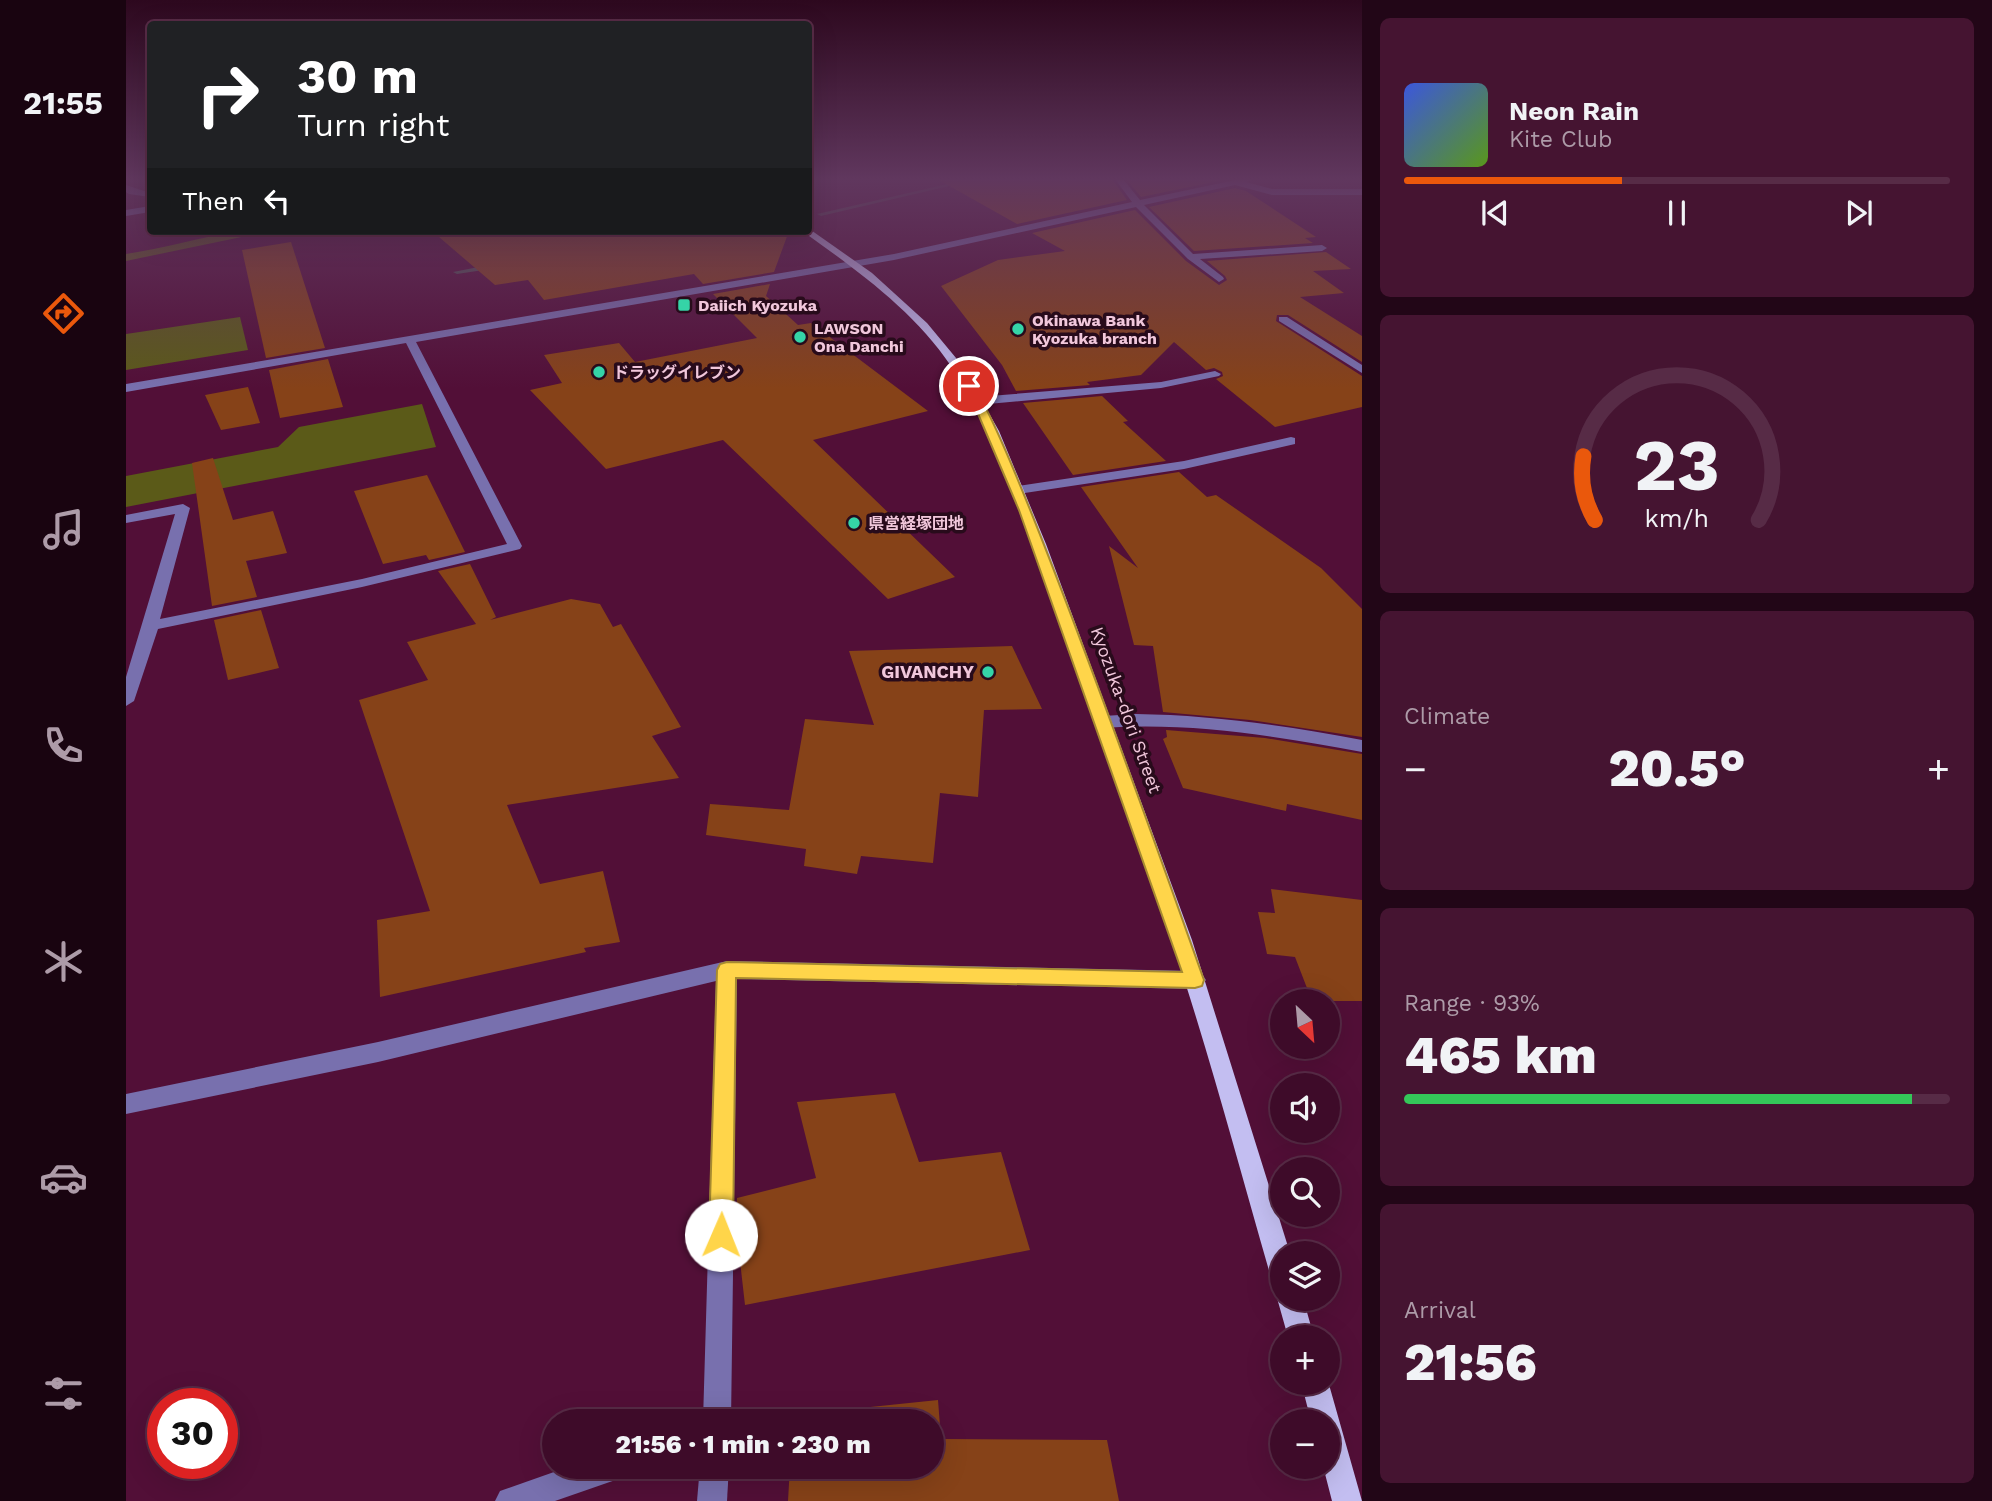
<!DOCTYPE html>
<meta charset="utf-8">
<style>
:root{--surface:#3e0b29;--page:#451431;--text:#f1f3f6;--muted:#ad9ba8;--line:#572b46;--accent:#ea580c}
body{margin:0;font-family:"Work Sans","Noto Sans JP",sans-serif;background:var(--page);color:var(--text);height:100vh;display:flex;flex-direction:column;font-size:26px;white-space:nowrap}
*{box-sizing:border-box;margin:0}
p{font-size:23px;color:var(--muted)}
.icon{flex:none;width:38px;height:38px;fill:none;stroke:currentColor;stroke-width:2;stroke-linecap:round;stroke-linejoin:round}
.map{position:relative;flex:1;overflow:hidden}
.drawer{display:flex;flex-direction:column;gap:18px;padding:18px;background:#220617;width:630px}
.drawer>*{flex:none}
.top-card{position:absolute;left:21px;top:21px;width:665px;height:214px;border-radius:7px;box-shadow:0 7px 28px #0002,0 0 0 2px var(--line);background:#202124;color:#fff;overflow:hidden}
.needle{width:46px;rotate:154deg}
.controls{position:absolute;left:1144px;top:989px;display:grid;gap:14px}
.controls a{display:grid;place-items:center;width:70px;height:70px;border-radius:50%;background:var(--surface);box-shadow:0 7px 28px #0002,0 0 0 2px var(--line);font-size:35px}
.speed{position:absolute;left:21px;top:1388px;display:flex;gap:14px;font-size:35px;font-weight:700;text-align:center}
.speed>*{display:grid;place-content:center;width:91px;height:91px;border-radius:50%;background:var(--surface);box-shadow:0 7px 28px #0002,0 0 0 2px var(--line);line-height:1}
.speed .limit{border:10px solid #d22;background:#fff;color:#111}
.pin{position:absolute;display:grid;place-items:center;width:60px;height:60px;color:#fff;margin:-30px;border:4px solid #fff;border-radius:50%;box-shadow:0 2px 7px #0007}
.me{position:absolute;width:77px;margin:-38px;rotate:1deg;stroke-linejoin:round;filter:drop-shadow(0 0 5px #0008)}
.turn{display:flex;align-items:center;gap:24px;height:147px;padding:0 35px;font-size:32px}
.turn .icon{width:91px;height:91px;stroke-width:2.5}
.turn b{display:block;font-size:49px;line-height:60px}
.then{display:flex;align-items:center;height:66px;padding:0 35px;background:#0003;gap:14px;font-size:26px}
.big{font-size:52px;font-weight:800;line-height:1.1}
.drawer .tile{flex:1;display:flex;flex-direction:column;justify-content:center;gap:10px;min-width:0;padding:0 24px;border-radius:10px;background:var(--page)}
.drawer .dial{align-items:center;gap:0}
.dial svg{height:182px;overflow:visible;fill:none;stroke:var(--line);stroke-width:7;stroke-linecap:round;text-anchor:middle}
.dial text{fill:var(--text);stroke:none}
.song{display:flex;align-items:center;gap:21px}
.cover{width:84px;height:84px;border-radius:10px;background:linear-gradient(135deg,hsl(230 70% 55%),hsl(90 70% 35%))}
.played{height:7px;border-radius:4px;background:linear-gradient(90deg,var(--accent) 40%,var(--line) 40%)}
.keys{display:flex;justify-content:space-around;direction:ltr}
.heat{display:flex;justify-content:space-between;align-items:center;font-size:38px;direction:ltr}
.charge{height:10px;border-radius:5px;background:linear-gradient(90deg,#34c759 93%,var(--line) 0)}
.trip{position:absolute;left:416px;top:1409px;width:402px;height:70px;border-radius:35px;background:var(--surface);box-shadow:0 7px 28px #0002,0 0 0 2px var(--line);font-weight:800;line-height:70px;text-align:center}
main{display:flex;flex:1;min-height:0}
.tab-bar{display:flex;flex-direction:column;width:126px;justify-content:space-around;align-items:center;background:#190410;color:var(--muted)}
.tab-bar .icon{width:49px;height:49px}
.tab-bar .selected{color:var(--accent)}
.tab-bar b{font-size:32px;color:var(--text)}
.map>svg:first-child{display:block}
.green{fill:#5b5a18}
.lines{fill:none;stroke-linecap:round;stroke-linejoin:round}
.stream{fill:#4f5152;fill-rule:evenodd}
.building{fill:#864218}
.minor{fill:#7870ae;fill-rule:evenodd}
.major{fill:#c3bef1;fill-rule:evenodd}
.route{fill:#ffd54a;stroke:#a68a30;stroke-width:2}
.poi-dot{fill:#35d4a7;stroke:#280b1b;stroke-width:2.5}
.labels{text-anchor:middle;stroke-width:7;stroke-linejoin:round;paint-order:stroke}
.far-poi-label{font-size:16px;font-weight:bold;fill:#f1c7db;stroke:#280b1b;text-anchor:start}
.poi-label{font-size:18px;font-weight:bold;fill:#f1c7db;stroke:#280b1b;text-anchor:end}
.street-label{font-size:18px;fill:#f1c7db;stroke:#280b1b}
</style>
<main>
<nav class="tab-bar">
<b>21:55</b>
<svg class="icon selected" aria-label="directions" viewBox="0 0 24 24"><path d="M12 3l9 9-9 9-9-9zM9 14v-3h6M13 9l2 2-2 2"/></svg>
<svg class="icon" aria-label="music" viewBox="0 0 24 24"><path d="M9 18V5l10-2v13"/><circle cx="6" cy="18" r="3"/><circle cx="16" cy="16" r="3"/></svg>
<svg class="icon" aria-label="phone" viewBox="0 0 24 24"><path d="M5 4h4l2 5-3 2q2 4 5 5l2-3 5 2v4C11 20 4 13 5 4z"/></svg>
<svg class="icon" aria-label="climate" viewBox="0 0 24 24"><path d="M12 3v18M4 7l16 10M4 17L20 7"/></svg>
<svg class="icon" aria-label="car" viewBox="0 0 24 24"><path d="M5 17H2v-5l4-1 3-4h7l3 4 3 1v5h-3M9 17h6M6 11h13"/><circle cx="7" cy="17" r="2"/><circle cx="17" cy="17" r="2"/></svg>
<svg class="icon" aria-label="filters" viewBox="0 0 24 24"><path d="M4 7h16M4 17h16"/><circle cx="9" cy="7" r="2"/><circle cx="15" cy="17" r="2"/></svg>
</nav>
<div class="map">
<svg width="1236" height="1501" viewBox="0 0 1236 1501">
<rect width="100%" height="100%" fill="#520f37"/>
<!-- green -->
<g class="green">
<path d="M114,231H144L0,261V254C39,248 76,237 114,231Z"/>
<polygon points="114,317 122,350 0,370 0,334"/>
<polygon points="296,404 310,447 0,507 0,476 152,447 173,427"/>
</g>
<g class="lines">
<!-- stream -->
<g class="stream">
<polygon points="843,179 853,179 695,216 691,214"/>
<polygon points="368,264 371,264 371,268 331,274 327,272"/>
</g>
</g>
<!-- building -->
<g class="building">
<polygon points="811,179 986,179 1001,200 891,224"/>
<polygon points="1000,179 1102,179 1015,197"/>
<polygon points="1109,188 1120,191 1190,237 1179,238 1187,243 1068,251 1023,207"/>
<polygon points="1009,210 1060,261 1093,285 1101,280 1099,276 1081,261 1200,252 1225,269 1187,271 1218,293 1174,297 1236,336 1236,362 1162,315 1151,315 1150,321 1236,376 1236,407 1149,427 1090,379 1097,376 1096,372 1088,368 1080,370 1048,342 1015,375 961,382 964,385 890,391 876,365 815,286 872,260 939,251 906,233"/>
<polygon points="306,231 663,231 648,272 577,284 568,274 418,300 402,280 369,285"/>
<polygon points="165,242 199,348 140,358 116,250"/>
<polygon points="644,284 640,296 672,325 685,323 802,411 687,440 829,577 762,599 597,440 480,469 404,390 436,383 418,355 493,343 509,362 631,338 587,294"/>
<polygon points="202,359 217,407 154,418 143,370"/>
<polygon points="122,387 134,423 95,430 79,395"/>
<polygon points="976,396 1002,421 997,422 1040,461 947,475 897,403"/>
<polygon points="87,458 107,520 147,511 161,553 120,561 131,597 86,606 66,463"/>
<polygon points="1053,472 1081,497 1090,495 1195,568 1236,609 1236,737 1124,720 1037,712 1027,646 1008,645 983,546 1012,568 955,487"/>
<polygon points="301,475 339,552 303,560 300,555 257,564 228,491"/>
<polygon points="344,564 370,617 364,620 445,599 474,604 487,627 495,624 555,727 526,736 553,778 381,805 414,884 477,871 494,942 458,948 460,952 254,997 251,920 304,911 233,700 302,680 281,642 350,624 312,571"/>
<polygon points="135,610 153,668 102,680 88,620"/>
<polygon points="886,646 916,709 858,710 852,797 814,793 807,863 735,856 731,874 678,866 680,849 580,835 584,804 663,810 679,719 748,725 723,651"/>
<polygon points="1040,730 1139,738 1236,754 1236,820 1161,804 1160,811 1057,788 1037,739 1041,737"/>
<polygon points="1145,889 1236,900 1236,1001 1186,1001 1169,957 1141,954 1132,912 1149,913"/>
<polygon points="769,1093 793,1162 875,1152 904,1250 619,1305 610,1226 611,1198 690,1178 671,1102"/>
<polygon points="812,1400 815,1439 981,1440 993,1501 662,1501 664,1466 807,1466 807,1421 667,1421 667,1415"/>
</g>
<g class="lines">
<!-- minor -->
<g class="minor">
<polygon points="989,179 997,179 1014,200 1114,179 1128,179 1120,182 1146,189 1236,189 1236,195 1146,195 1109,185 1018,205 1067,254 1196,245 1201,248 1196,251 1074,259 1097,277 1098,279 1093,282 1062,259 1010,207 768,260 290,342 396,546 394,549 236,587 32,629 8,701 0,706 0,677 49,514 0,523 0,515 57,504 64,508 34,619 236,579 381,544 280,343 0,392 0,384 768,254 1006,202"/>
<polygon points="0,185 24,193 24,197 3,194 0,192"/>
<polygon points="24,206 24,212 0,216 0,210"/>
<polygon points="1153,317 1161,317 1236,365 1236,373 1153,321"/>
<polygon points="1089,371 1095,374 1093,376 1035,388 851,405 845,401 851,397 1035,382"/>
<polygon points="1165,437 1169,438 1169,444 1058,469 892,494 885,490 892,486 1058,461"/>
<path d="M1010,714C1087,715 1161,726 1236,740V752C1150,736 1065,722 977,728L968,722L977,716Z"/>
<polygon points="601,961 1069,971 1076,974 1080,980 1076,986 1069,989 611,979 605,1421 577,1421 590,981 252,1062 0,1114 0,1094 252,1042"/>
<polygon points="445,1466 505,1466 501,1476 429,1501 369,1501 374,1491"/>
<polygon points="574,1466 603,1466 601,1501 571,1501"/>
</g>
<!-- major -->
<g class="major">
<path d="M682,228L746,273L801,323L835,364L873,431L920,544L1066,940L1164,1253H1157V1287L1148,1283L1144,1274C1116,1177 1090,1079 1059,982C1026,878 988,776 951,673C915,570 885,458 825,366C788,311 732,271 679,233L677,231H682Z"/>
<polygon points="1157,1288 1157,1298 1177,1298 1188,1337 1162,1337 1151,1298"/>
<polygon points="1202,1381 1236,1501 1206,1501 1197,1466 1202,1466 1202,1421 1185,1421 1175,1382"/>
</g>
</g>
<!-- sky -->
<linearGradient id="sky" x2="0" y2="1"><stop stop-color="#2d081e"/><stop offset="0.46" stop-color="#60375e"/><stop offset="1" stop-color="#60375e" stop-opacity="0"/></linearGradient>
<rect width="1236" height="389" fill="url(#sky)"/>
<!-- route -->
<path class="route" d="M843,383C873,397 1053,911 1078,980L1076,986L1069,988L610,978L607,1235L603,1243L595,1246L587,1243L583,1235L591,970L594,964L601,962L1056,972L893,510L853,416L838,386Z"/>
<!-- markers -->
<g class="poi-dot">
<rect x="551" y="298" width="14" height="14" rx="3.5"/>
<circle cx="892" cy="329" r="7"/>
<circle cx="674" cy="337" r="7"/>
<circle cx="473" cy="372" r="7"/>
<circle cx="728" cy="523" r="7"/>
<circle cx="862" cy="672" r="7"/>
</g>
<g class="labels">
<!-- far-poi labels -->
<g class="far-poi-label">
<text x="572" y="311">Daiich Kyozuka</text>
<text x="906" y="326">Okinawa Bank<tspan x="906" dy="18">Kyozuka branch</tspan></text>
<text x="688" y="334">LAWSON<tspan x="688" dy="18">Ona Danchi</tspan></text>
<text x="487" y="378">ドラッグイレブン</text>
<text x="742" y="529">県営経塚団地</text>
</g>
<!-- poi labels -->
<g class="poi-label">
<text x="848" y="678">GIVANCHY</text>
</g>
<!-- street labels -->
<g class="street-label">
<text transform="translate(1000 710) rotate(70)" y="6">Kyozuka-dori Street</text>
</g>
</g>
</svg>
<div class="controls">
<a><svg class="needle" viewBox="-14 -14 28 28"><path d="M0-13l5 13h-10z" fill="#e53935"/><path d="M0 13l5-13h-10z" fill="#ad9ba8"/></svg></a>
<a><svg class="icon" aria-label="sound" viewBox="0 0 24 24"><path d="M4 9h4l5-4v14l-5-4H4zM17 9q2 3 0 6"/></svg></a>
<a><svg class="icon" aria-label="search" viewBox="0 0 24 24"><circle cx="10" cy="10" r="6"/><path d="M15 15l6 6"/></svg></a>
<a><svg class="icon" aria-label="layers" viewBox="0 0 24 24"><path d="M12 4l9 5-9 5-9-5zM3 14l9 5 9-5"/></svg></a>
<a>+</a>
<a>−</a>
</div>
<div class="speed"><div class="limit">30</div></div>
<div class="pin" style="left:843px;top:386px;background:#d93025"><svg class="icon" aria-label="arrive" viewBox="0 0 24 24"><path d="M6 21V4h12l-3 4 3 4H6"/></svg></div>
<svg class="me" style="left:595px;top:1235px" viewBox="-20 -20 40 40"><circle r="19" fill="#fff"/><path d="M0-13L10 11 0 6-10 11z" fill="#ffd54a"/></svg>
<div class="trip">21:56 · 1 min · 230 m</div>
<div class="top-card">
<div class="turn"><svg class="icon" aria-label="right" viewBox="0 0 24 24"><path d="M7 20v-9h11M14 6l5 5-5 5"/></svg><div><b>30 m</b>Turn right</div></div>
<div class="then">Then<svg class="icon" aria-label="left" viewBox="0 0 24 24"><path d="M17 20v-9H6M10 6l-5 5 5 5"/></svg></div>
</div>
</div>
<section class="drawer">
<div class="tile">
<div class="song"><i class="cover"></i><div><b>Neon Rain</b><p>Kite Club</p></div></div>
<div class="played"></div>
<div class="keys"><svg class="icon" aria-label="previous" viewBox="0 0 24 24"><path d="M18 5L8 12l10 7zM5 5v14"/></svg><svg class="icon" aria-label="pause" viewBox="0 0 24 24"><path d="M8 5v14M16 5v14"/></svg><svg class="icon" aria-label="next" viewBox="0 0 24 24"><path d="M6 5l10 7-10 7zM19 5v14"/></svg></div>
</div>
<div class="tile dial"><svg viewBox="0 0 100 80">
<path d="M14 69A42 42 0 1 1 86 69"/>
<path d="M14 69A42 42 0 0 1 9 41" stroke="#ea580c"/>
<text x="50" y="56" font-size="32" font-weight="700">23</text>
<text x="50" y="72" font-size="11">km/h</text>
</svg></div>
<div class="tile"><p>Climate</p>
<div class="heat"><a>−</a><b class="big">20.5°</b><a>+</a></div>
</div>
<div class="tile"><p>Range · 93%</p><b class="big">465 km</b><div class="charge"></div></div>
<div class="tile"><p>Arrival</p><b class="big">21:56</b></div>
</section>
</main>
